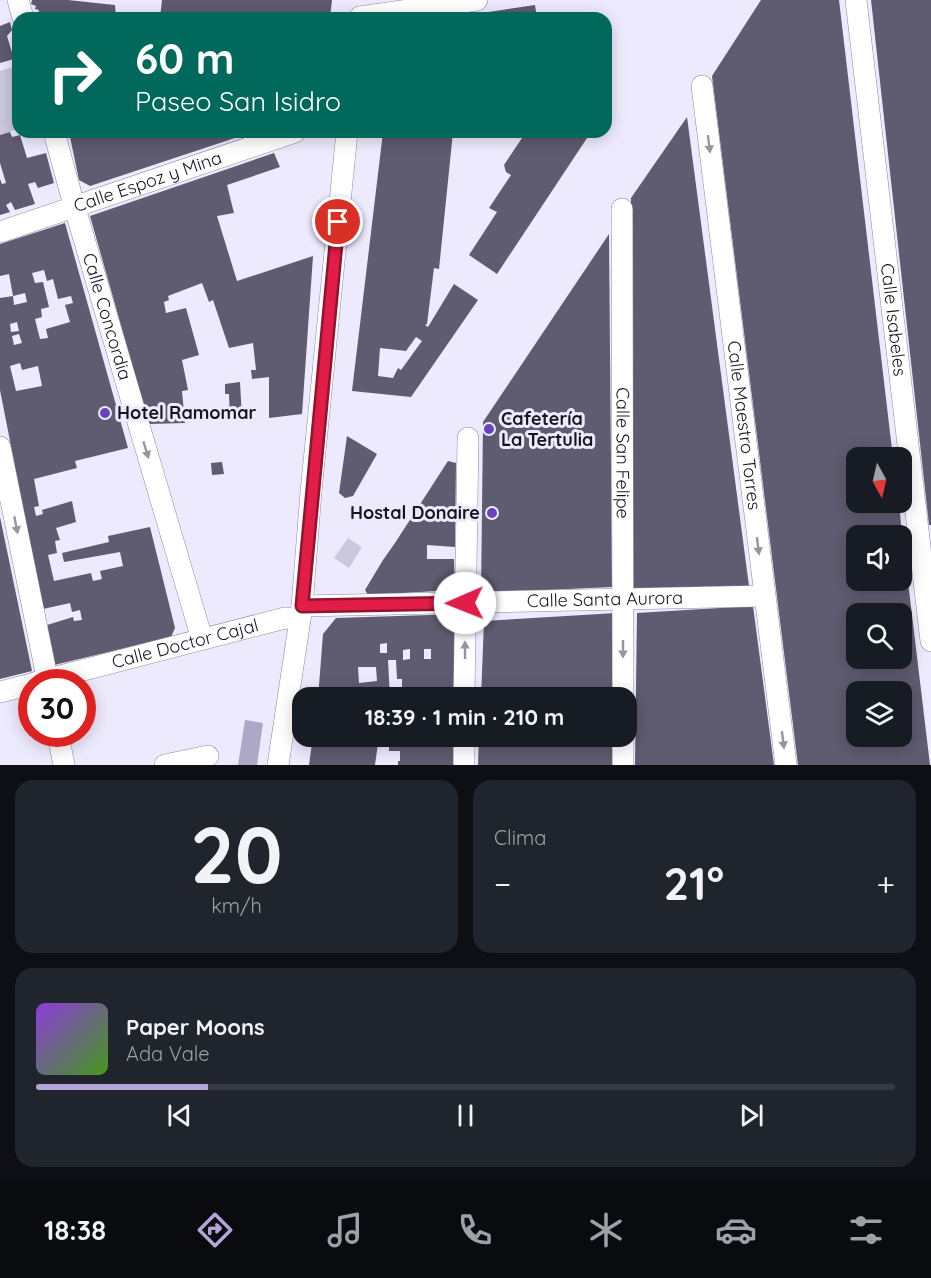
<!DOCTYPE html>
<html lang="es">
<meta charset="utf-8">
<style>
:root{--surface:#171b24;--page:#20242c;--text:#f1f3f6;--muted:#9ea1a6;--line:#363941;--accent:#b4a4db}
body{margin:0;font-family:Quicksand,sans-serif;background:var(--page);color:var(--text);height:100vh;display:flex;flex-direction:column;font-size:22px;white-space:nowrap}
*{box-sizing:border-box;margin:0}
p{font-size:20px;color:var(--muted)}
.icon{flex:none;width:33px;height:33px;fill:none;stroke:currentColor;stroke-width:2;stroke-linecap:round;stroke-linejoin:round}
.map{position:relative;height:765px;overflow:hidden}
.sheet{display:flex;flex-direction:column;gap:15px;padding:15px;background:#0d0f14;flex:1}
.sheet>*{flex:none}
.hud{position:absolute;left:12px;top:12px;width:600px;height:126px;border-radius:18px;box-shadow:0 3px 15px #0003;background:#00695c;color:#fff;overflow:hidden}
.needle{width:39px;rotate:172deg}
.controls{position:absolute;left:846px;top:447px;display:grid;gap:12px}
.controls a{display:grid;place-items:center;width:66px;height:66px;border-radius:12px;background:var(--surface);box-shadow:0 3px 15px #0003;font-size:30px}
.speed{position:absolute;left:18px;top:669px;display:flex;gap:12px;font-size:30px;font-weight:700;text-align:center}
.speed>*{display:grid;place-content:center;width:78px;height:78px;border-radius:50%;background:var(--surface);box-shadow:0 3px 15px #0003;line-height:1}
.speed .limit{border:9px solid #d22;background:#fff;color:#111}
.pin{position:absolute;display:grid;place-items:center;width:51px;height:51px;color:#fff;margin:-26px;border:3px solid #fff;border-radius:50%;box-shadow:0 2px 6px #0007}
.me{position:absolute;width:66px;margin:-33px;rotate:269deg;stroke-linejoin:round;filter:drop-shadow(0 0 4px #0008)}
.turn{display:flex;align-items:center;gap:21px;height:126px;padding:0 24px;font-size:27px}
.turn .icon{width:78px;height:78px;stroke-width:2.5}
.turn b{display:block;font-size:42px;line-height:51px}
.big{font-size:45px;font-weight:700;line-height:1.1}
.sheet .tile{flex:1;display:flex;flex-direction:column;justify-content:center;gap:9px;min-width:0;padding:0 21px;border-radius:18px;background:var(--page)}
.sheet .dial{align-items:center;gap:0}
.dial b{font-size:78px;line-height:1}
.song{display:flex;align-items:center;gap:18px}
.cover{width:72px;height:72px;border-radius:9px;background:linear-gradient(135deg,hsl(270 70% 55%),hsl(100 70% 35%))}
.played{height:6px;border-radius:3px;background:linear-gradient(90deg,var(--accent) 20%,var(--line) 20%)}
.keys{display:flex;justify-content:space-around;direction:ltr}
.heat{display:flex;justify-content:space-between;align-items:center;font-size:33px;direction:ltr}
.sheet .tiles{flex:1;display:grid;gap:15px;grid-template-columns:1fr 1fr}
.tile:last-child{grid-column:span 2}
.trip{position:absolute;left:292px;top:687px;width:345px;height:60px;border-radius:18px;background:var(--surface);box-shadow:0 3px 15px #0003;font-weight:700;line-height:60px;text-align:center}
.dock{display:flex;height:96px;justify-content:space-around;align-items:center;background:#090b0e;color:var(--muted)}
.dock .icon{width:42px;height:42px}
.dock .selected{color:var(--accent)}
.dock b{font-size:27px;color:var(--text)}
.map>svg:first-child{display:block}
.green{fill:#cbc7dd}
.water{fill:#aea8c8}
.building{fill:#5f5b70;fill-rule:evenodd}
.lines{fill:none;stroke-linecap:round;stroke-linejoin:round}
.minor-casing{stroke:#8e8aa0;stroke-width:22}
.minor{stroke:#fff;stroke-width:21}
.oneway{fill:#97969a}
.route-casing{stroke:#92132f;stroke-width:15}
.route{stroke:#e11d48;stroke-width:10}
.poi-dot{fill:#6a43bb;stroke:#edeafd;stroke-width:2}
.labels{text-anchor:middle;stroke-width:6;stroke-linejoin:round;paint-order:stroke}
.street-label{font-size:18px;fill:#17161e;stroke:#edeafd}
.poi-label{font-size:18px;font-weight:bold;fill:#17161e;stroke:#edeafd;text-anchor:start}
</style>
<div class="map">
<svg width="931" height="765" viewBox="0 0 931 765">
<rect width="100%" height="100%" fill="#edeafd"/>
<!-- green -->
<g class="green">
<polygon points="18,65 18,129 0,135 0,71"/>
<polygon points="348,538 362,547 349,568 334,558"/>
</g>
<!-- water -->
<polygon class="water" points="245,720 263,723 257,765 238,765"/>
<!-- building -->
<g class="building">
<polygon points="32,0 68,0 115,5 116,18 38,18 39,10 35,9 36,6 31,4"/>
<polygon points="162,0 332,0 330,18 160,18"/>
<path d="M761,0H839L893,458H856V502H899L902,536H856V580H902L903,540L930,765H798L712,76ZM856,614H902V658H856ZM856,692H902V736H856Z"/>
<polygon points="871,0 931,0 931,525 929,525"/>
<polygon points="535,5 537,18 455,18 455,17"/>
<polygon points="10,22 12,30 7,36 14,59 0,63 0,26"/>
<polygon points="687,117 749,586 633,591 631,198"/>
<polygon points="10,132 12,137 20,135 27,158 46,153 54,183 38,188 35,182 28,184 35,204 15,210 11,202 6,205 10,212 0,215 0,179 2,184 6,183 0,163 0,135"/>
<polygon points="69,132 250,132 250,133 90,186 79,180"/>
<path d="M383,132H453L439,269L434,268L427,324L425,325L428,327L454,284L478,300L411,397L352,391ZM416,337L422,341L401,370L398,368L393,378L378,376L380,348L406,351Z"/>
<polygon points="526,132 591,132 497,274 469,255 497,212 489,208 511,175 506,172 504,165"/>
<polygon points="274,153 280,167 227,185 234,213 217,216 237,281 313,256 302,414 269,418 269,377 252,379 251,370 256,370 253,343 229,348 213,300 209,302 202,283 168,296 169,300 164,302 166,313 186,308 199,355 182,360 188,390 182,391 185,423 149,424 90,216"/>
<path d="M65,223L128,448L75,461L77,468L34,479L39,506L34,507L36,516L43,514L42,510L72,501L76,522L56,528L60,540L55,541L57,553L48,555L54,581L91,573L93,581L102,579L100,571L123,566L120,552L64,562L62,553L109,542L108,536L150,527L175,628L171,637L54,665L47,625L73,617L74,621L82,620L80,610L72,612L70,603L43,609L0,390V298L13,296L14,305L27,302L25,293L13,296L9,274L0,276V244ZM44,270L47,281L53,279L58,299L71,296L73,303L65,305L70,322L46,329L48,338L40,339L35,319L42,317L41,309L49,307L43,282L35,283L32,273ZM17,322L19,331L11,332L10,324ZM19,334L22,343L14,345L12,336ZM20,363L22,370L38,366L42,386L16,391L10,366Z"/>
<polygon points="609,234 612,587 481,593 483,422"/>
<polygon points="240,382 242,419 230,420 229,394 225,394 225,384"/>
<polygon points="347,436 377,454 353,496 345,498 339,493"/>
<polygon points="448,461 456,463 455,547 427,545 427,559 454,559 455,590 368,595 365,590 383,560 395,543"/>
<polygon points="222,462 224,474 212,475 211,463"/>
<polygon points="0,517 32,671 0,679"/>
<polygon points="753,606 774,765 635,765 637,613"/>
<polygon points="616,613 614,698 481,698 484,621"/>
<path d="M461,614L458,698H402V679H397L396,660H388L390,698H318L323,634L336,618ZM387,643V653H380V644ZM410,649V659L403,660V650ZM424,649H431V659H424ZM358,667H376L377,681L359,683Z"/>
<polygon points="313,736 379,736 375,765 309,765"/>
<polygon points="401,736 458,736 458,765 398,765 398,761 400,761 400,751 389,751 389,744 401,744"/>
<polygon points="479,736 613,736 613,765 478,765"/>
</g>
<g class="lines">
<!-- minor casing -->
<g class="minor-casing">
<g id="minor">
<polyline points="18,0 23,18"/>
<path id="s1" d="M856,0L931,641"/>
<polyline points="360,17 477,0"/>
<path id="s2" d="M702,86L786,765"/>
<path id="s3" d="M54,132L74,205L202,639"/>
<path id="s4" d="M622,209L623,698"/>
<path id="s5" d="M0,232L295,132"/>
<polyline points="0,447 48,682"/>
<path id="s6" d="M302,606L764,596"/>
<path id="s7" d="M37,682L285,618L300,619"/>
<polyline points="0,692 32,684"/>
<polyline points="464,698 468,438"/>
<polyline points="58,734 64,765"/>
<polyline points="165,765 208,756"/>
<polyline points="278,765 302,606 311,492 347,132"/>
<polyline points="464,765 464,736"/>
<polyline points="623,765 623,736"/>
</g>
</g>
<!-- minor -->
<use href="#minor" class="minor"/>
</g>
<!-- one-way arrows -->
<defs><path id="oneway-solid" d="M-6-.8H1V-3.2L6.5 0L1 3.2V.8H-6Z" transform="scale(1.5)"/></defs>
<g class="oneway">
<use href="#oneway-solid" transform="translate(709 144) rotate(83)"/>
<use href="#oneway-solid" transform="translate(146 450) rotate(73)"/>
<use href="#oneway-solid" transform="translate(16 525) rotate(79)"/>
<use href="#oneway-solid" transform="translate(758 546) rotate(83)"/>
<use href="#oneway-solid" transform="translate(623 649) rotate(90)"/>
<use href="#oneway-solid" transform="translate(465 650) rotate(-90)"/>
<use href="#oneway-solid" transform="translate(783 740) rotate(83)"/>
</g>
<g class="lines">
<!-- route casing -->
<g class="route-casing">
<polyline id="route" points="338,222 302,606 465,603"/>
</g>
<!-- route -->
<use href="#route" class="route"/>
</g>
<!-- markers -->
<g class="poi-dot">
<circle cx="105" cy="413" r="6"/>
<circle cx="489" cy="429" r="6"/>
<circle cx="492" cy="513" r="6"/>
</g>
<g class="labels">
<!-- street labels -->
<g class="street-label">
<text dy="6" stroke="none"><textPath href="#s5" startOffset="156">Calle Espoz y Mina</textPath></text>
<text dy="6" stroke="none"><textPath href="#s3" startOffset="192">Calle Concordia</textPath></text>
<text dy="6" stroke="none"><textPath href="#s1" startOffset="322">Calle Isabeles</textPath></text>
<text dy="6" stroke="none"><textPath href="#s2" startOffset="342">Calle Maestro Torres</textPath></text>
<text dy="6" stroke="none"><textPath href="#s4" startOffset="244">Calle San Felipe</textPath></text>
<text dy="6" stroke="none"><textPath href="#s6" startOffset="303">Calle Santa Aurora</textPath></text>
<text dy="6" stroke="none"><textPath href="#s7" startOffset="153">Calle Doctor Cajal</textPath></text>
</g>
<!-- poi labels -->
<g class="poi-label">
<text x="117" y="419">Hotel Ramomar</text>
<text x="501" y="425">Cafetería<tspan x="501" dy="21">La Tertulia</tspan></text>
<text x="480" y="519" text-anchor="end">Hostal Donaire</text>
</g>
</g>
</svg>
<div class="controls">
<a><svg class="needle" viewBox="-14 -14 28 28"><path d="M0-13l5 13h-10z" fill="#e53935"/><path d="M0 13l5-13h-10z" fill="#9ea1a6"/></svg></a>
<a><svg class="icon" aria-label="sound" viewBox="0 0 24 24"><path d="M4 9h4l5-4v14l-5-4H4zM17 9q2 3 0 6"/></svg></a>
<a><svg class="icon" aria-label="search" viewBox="0 0 24 24"><circle cx="10" cy="10" r="6"/><path d="M15 15l6 6"/></svg></a>
<a><svg class="icon" aria-label="layers" viewBox="0 0 24 24"><path d="M12 4l9 5-9 5-9-5zM3 14l9 5 9-5"/></svg></a>
</div>
<div class="speed"><div class="limit">30</div></div>
<div class="pin" style="left:338px;top:222px;background:#d93025"><svg class="icon" aria-label="arrive" viewBox="0 0 24 24"><path d="M6 21V4h12l-3 4 3 4H6"/></svg></div>
<svg class="me" style="left:465px;top:603px" viewBox="-20 -20 40 40"><circle r="19" fill="#fff"/><path d="M0-13L10 11 0 6-10 11z" fill="#e11d48"/></svg>
<div class="trip">18:39 · 1 min · 210 m</div>
<div class="hud">
<div class="turn"><svg class="icon" aria-label="right" viewBox="0 0 24 24"><path d="M7 20v-9h11M14 6l5 5-5 5"/></svg><div><b>60 m</b>Paseo San Isidro</div></div>
</div>
</div>
<section class="sheet">
<div class="tiles">
<div class="tile dial"><b>20</b><p>km/h</p></div>
<div class="tile"><p>Clima</p>
<div class="heat"><a>−</a><b class="big">21°</b><a>+</a></div>
</div>
<div class="tile">
<div class="song"><i class="cover"></i><div><b>Paper Moons</b><p>Ada Vale</p></div></div>
<div class="played"></div>
<div class="keys"><svg class="icon" aria-label="previous" viewBox="0 0 24 24"><path d="M18 5L8 12l10 7zM5 5v14"/></svg><svg class="icon" aria-label="pause" viewBox="0 0 24 24"><path d="M8 5v14M16 5v14"/></svg><svg class="icon" aria-label="next" viewBox="0 0 24 24"><path d="M6 5l10 7-10 7zM19 5v14"/></svg></div>
</div>
</div>
</section>
<nav class="dock">
<b>18:38</b>
<svg class="icon selected" aria-label="directions" viewBox="0 0 24 24"><path d="M12 3l9 9-9 9-9-9zM9 14v-3h6M13 9l2 2-2 2"/></svg>
<svg class="icon" aria-label="music" viewBox="0 0 24 24"><path d="M9 18V5l10-2v13"/><circle cx="6" cy="18" r="3"/><circle cx="16" cy="16" r="3"/></svg>
<svg class="icon" aria-label="phone" viewBox="0 0 24 24"><path d="M5 4h4l2 5-3 2q2 4 5 5l2-3 5 2v4C11 20 4 13 5 4z"/></svg>
<svg class="icon" aria-label="climate" viewBox="0 0 24 24"><path d="M12 3v18M4 7l16 10M4 17L20 7"/></svg>
<svg class="icon" aria-label="car" viewBox="0 0 24 24"><path d="M5 17H2v-5l4-1 3-4h7l3 4 3 1v5h-3M9 17h6M6 11h13"/><circle cx="7" cy="17" r="2"/><circle cx="17" cy="17" r="2"/></svg>
<svg class="icon" aria-label="filters" viewBox="0 0 24 24"><path d="M4 7h16M4 17h16"/><circle cx="9" cy="7" r="2"/><circle cx="15" cy="17" r="2"/></svg>
</nav>
